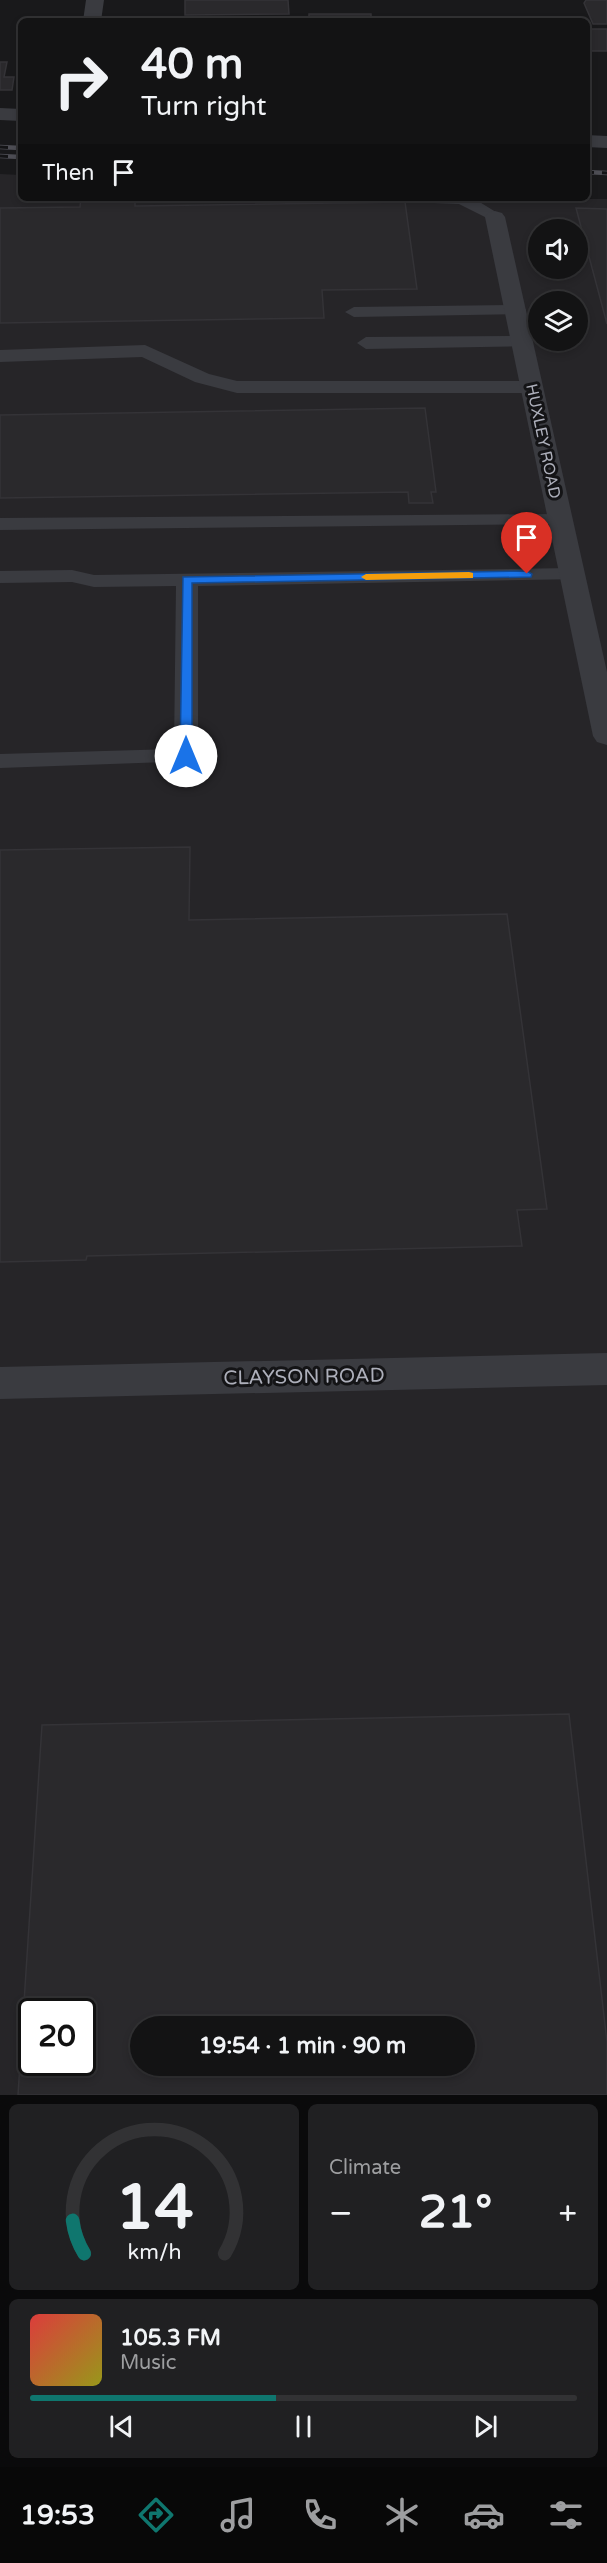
<!DOCTYPE html>
<meta charset="utf-8">
<style>
:root{--surface:#131314;--page:#202022;--text:#f1f3f6;--muted:#9d9ea0;--line:#323234;--accent:#0f766e}
body{margin:0;font-family:"Varela Round",sans-serif;background:var(--page);color:var(--text);height:100vh;display:flex;flex-direction:column;font-size:22px;white-space:nowrap}
*{box-sizing:border-box;margin:0}
p{font-size:20px;color:var(--muted)}
.icon{flex:none;width:33px;height:33px;fill:none;stroke:currentColor;stroke-width:2;stroke-linecap:round;stroke-linejoin:round}
.map{position:relative;height:2095px;overflow:hidden}
.panel{display:flex;flex-direction:column;gap:9px;padding:9px;background:#0a0a0b;flex:1}
.panel>*{flex:none}
.top-card{position:absolute;left:18px;top:18px;width:572px;height:183px;border-radius:9px;box-shadow:0 3px 9px #0003,0 0 0 2px var(--line);background:#131314;color:var(--text);overflow:hidden}
.buttons{position:absolute;left:528px;top:219px;display:grid;gap:12px}
.buttons a{display:grid;place-items:center;width:60px;height:60px;border-radius:50%;background:var(--surface);box-shadow:0 3px 9px #0003,0 0 0 2px var(--line);font-size:30px}
.speed{position:absolute;left:18px;top:1998px;display:flex;gap:12px;font-size:30px;font-weight:700;text-align:center}
.speed>*{display:grid;place-content:center;width:78px;height:78px;border-radius:50%;background:var(--surface);box-shadow:0 3px 9px #0003,0 0 0 2px var(--line);line-height:1}
.speed .limit{border:3px solid #111;border-radius:9px;background:#fff;color:#111}
.pin{position:absolute;display:grid;place-items:center;width:51px;height:51px;color:#fff;margin:-62px -26px;border-radius:50% 50% 50% 0;rotate:-45deg;box-shadow:0 0 6px #0007}
.pin .icon{rotate:45deg}
.me{position:absolute;width:66px;margin:-33px;rotate:0deg;stroke-linejoin:round;filter:drop-shadow(0 0 4px #0008)}
.turn{display:flex;align-items:center;gap:21px;height:126px;padding:0 24px;font-size:27px}
.turn .icon{width:78px;height:78px;stroke-width:2.5}
.turn b{display:block;font-size:42px;line-height:51px}
.then{display:flex;align-items:center;height:57px;padding:0 24px;background:#0003;gap:12px;font-size:22px}
.big{font-size:45px;font-weight:700;line-height:1.1}
.panel .card{flex:1;display:flex;flex-direction:column;justify-content:center;gap:9px;min-width:0;padding:0 21px;border-radius:9px;background:var(--page)}
.panel .dial{align-items:center;gap:0}
.dial svg{height:156px;overflow:visible;fill:none;stroke:var(--line);stroke-width:7;stroke-linecap:round;text-anchor:middle}
.dial text{fill:var(--text);stroke:none}
.song{display:flex;align-items:center;gap:18px}
.cover{width:72px;height:72px;border-radius:9px;background:linear-gradient(135deg,hsl(0 70% 55%),hsl(60 70% 35%))}
.played{height:6px;border-radius:3px;background:linear-gradient(90deg,var(--accent) 45%,var(--line) 45%)}
.keys{display:flex;justify-content:space-around;direction:ltr}
.heat{display:flex;justify-content:space-between;align-items:center;font-size:33px;direction:ltr}
.panel .tiles{flex:1;display:grid;gap:9px;grid-template-columns:1fr 1fr}
.card:last-child{grid-column:span 2}
.trip{position:absolute;left:130px;top:2016px;width:345px;height:60px;border-radius:30px;background:var(--surface);box-shadow:0 3px 9px #0003,0 0 0 2px var(--line);font-weight:700;line-height:60px;text-align:center}
.menu{display:flex;height:96px;justify-content:space-around;align-items:center;background:#080808;color:var(--muted)}
.menu .icon{width:42px;height:42px}
.menu .selected{color:var(--accent)}
.menu b{font-size:27px;color:var(--text)}
.map>svg:first-child{display:block}
.built{fill:#262528;fill-rule:evenodd}
.building{fill:#2a292c;stroke:#343337;stroke-width:1.5;fill-rule:evenodd}
.lines{fill:none;stroke-linecap:round;stroke-linejoin:round}
.service{fill:#3a3b40;fill-rule:evenodd}
.minor{fill:#3a3b40;fill-rule:evenodd}
.tertiary{fill:#3a3b40;fill-rule:evenodd}
.rail-casing{stroke:#4e4e55;stroke-width:4.5}
.rail{stroke:#141416;stroke-width:3;stroke-dasharray:8;stroke-linecap:butt}
.route{fill:#1a73e8;stroke:#114b97;stroke-width:1.5}
.slow{fill:#f59e0b}
.labels{text-anchor:middle;stroke-width:6;stroke-linejoin:round;paint-order:stroke}
.far-street-label{font-size:16px;fill:#adafba;stroke:#141416}
.street-label{font-size:20px;fill:#adafba;stroke:#141416}
</style>
<div class="map">
<svg width="607" height="2095" viewBox="0 0 607 2095">
<rect width="100%" height="100%" fill="#19191b"/>
<!-- built -->
<path class="built" d="M0,174L21,175V198L607,199V2095H0ZM538,230H578V268H538ZM538,302H578V340H538ZM32,2012H82V2062H32ZM141,2026H465V2066H141Z"/>
<!-- building -->
<g class="building">
<polygon points="185,0 288,0 289,14 185,15"/>
<polygon points="586,0 607,0 607,24 593,24 584,3"/>
<rect x="309" y="14" width="62" height="7"/>
<rect x="586" y="29" width="21" height="22"/>
<polygon points="0,62 7,62 4,77 14,77 12,90 0,90"/>
<polygon points="81,198 135,198 135,206 405,202 417,289 322,290 324,318 0,323 0,208 80,207"/>
<polygon points="576,208 607,209 607,324"/>
<polygon points="425,408 436,492 431,492 433,503 409,503 408,492 0,498 0,415"/>
<polygon points="190,847 189,920 507,914 547,1209 517,1210 522,1246 87,1256 86,1260 0,1262 0,850"/>
<path d="M569,1714L607,2042V2095H18L42,1725ZM32,2012H82V2062H32ZM141,2026H465V2066H141Z"/>
</g>
<g class="lines">
<!-- service -->
<g class="service">
<polygon points="425,198 473,198 504,217 495,222 459,204 433,203"/>
<polygon points="517,305 523,306 526,310 523,314 354,317 345,312 354,307"/>
<polygon points="524,336 533,342 531,346 366,349 357,343 366,337"/>
<polygon points="145,345 209,374 237,381 532,381 542,387 532,393 237,393 195,382 142,357 0,362 0,350"/>
<polygon points="561,514 568,516 571,520 568,524 0,530 0,518"/>
<polygon points="572,568 580,569 583,574 580,579 198,586 198,756 194,761 0,768 0,754 174,749 176,586 94,587 72,582 0,583 0,571 72,570 94,575"/>
</g>
<!-- minor -->
<g class="minor">
<polygon points="86,0 104,0 101,21 83,21"/>
<polygon points="0,108 21,109 21,121 0,120"/>
<polygon points="586,135 607,136 607,148 586,147"/>
<polygon points="495,211 502,213 505,217 607,672 607,745 597,742 593,736 485,217 488,213"/>
</g>
<!-- tertiary -->
<polygon class="tertiary" points="607,1353 607,1385 0,1399 0,1367"/>
<!-- rail casing -->
<g class="rail-casing">
<g id="rail">
<polyline points="0,147 21,148"/>
<polyline points="0,156 21,157"/>
<polyline points="586,172 607,173"/>
</g>
</g>
<!-- rail -->
<use href="#rail" class="rail"/>
</g>
<!-- route -->
<polygon class="route" points="527,571 532,574 531,577 192,583 192,756 186,760 180,756 183,577"/>
<!-- slow -->
<polygon class="slow" points="469,572 473,573 473,578 366,580 361,577 366,574"/>
<g class="labels">
<!-- far-street labels -->
<g class="far-street-label">
<text transform="translate(544 441) rotate(78)" y="6">HUXLEY ROAD</text>
</g>
<!-- street labels -->
<g class="street-label">
<text transform="translate(304 1376) rotate(-1)" y="7">CLAYSON ROAD</text>
</g>
</g>
</svg>
<div class="buttons">
<a><svg class="icon" aria-label="sound" viewBox="0 0 24 24"><path d="M4 9h4l5-4v14l-5-4H4zM17 9q2 3 0 6"/></svg></a>
<a><svg class="icon" aria-label="layers" viewBox="0 0 24 24"><path d="M12 4l9 5-9 5-9-5zM3 14l9 5 9-5"/></svg></a>
</div>
<div class="speed"><div class="limit">20</div></div>
<div class="pin" style="left:527px;top:574px;background:#d93025"><svg class="icon" aria-label="arrive" viewBox="0 0 24 24"><path d="M6 21V4h12l-3 4 3 4H6"/></svg></div>
<svg class="me" style="left:186px;top:756px" viewBox="-20 -20 40 40"><circle r="19" fill="#fff"/><path d="M0-13L10 11 0 6-10 11z" fill="#1a73e8"/></svg>
<div class="trip">19:54 · 1 min · 90 m</div>
<div class="top-card">
<div class="turn"><svg class="icon" aria-label="right" viewBox="0 0 24 24"><path d="M7 20v-9h11M14 6l5 5-5 5"/></svg><div><b>40 m</b>Turn right</div></div>
<div class="then">Then<svg class="icon" aria-label="arrive" viewBox="0 0 24 24"><path d="M6 21V4h12l-3 4 3 4H6"/></svg></div>
</div>
</div>
<section class="panel">
<div class="tiles">
<div class="card dial"><svg viewBox="0 0 100 80">
<path d="M14 69A42 42 0 1 1 86 69"/>
<path d="M14 69A42 42 0 0 1 8 52" stroke="#0f766e"/>
<text x="50" y="56" font-size="32" font-weight="700">14</text>
<text x="50" y="72" font-size="11">km/h</text>
</svg></div>
<div class="card"><p>Climate</p>
<div class="heat"><a>−</a><b class="big">21°</b><a>+</a></div>
</div>
<div class="card">
<div class="song"><i class="cover"></i><div><b>105.3 FM</b><p>Music</p></div></div>
<div class="played"></div>
<div class="keys"><svg class="icon" aria-label="previous" viewBox="0 0 24 24"><path d="M18 5L8 12l10 7zM5 5v14"/></svg><svg class="icon" aria-label="pause" viewBox="0 0 24 24"><path d="M8 5v14M16 5v14"/></svg><svg class="icon" aria-label="next" viewBox="0 0 24 24"><path d="M6 5l10 7-10 7zM19 5v14"/></svg></div>
</div>
</div>
</section>
<nav class="menu">
<b>19:53</b>
<svg class="icon selected" aria-label="directions" viewBox="0 0 24 24"><path d="M12 3l9 9-9 9-9-9zM9 14v-3h6M13 9l2 2-2 2"/></svg>
<svg class="icon" aria-label="music" viewBox="0 0 24 24"><path d="M9 18V5l10-2v13"/><circle cx="6" cy="18" r="3"/><circle cx="16" cy="16" r="3"/></svg>
<svg class="icon" aria-label="phone" viewBox="0 0 24 24"><path d="M5 4h4l2 5-3 2q2 4 5 5l2-3 5 2v4C11 20 4 13 5 4z"/></svg>
<svg class="icon" aria-label="climate" viewBox="0 0 24 24"><path d="M12 3v18M4 7l16 10M4 17L20 7"/></svg>
<svg class="icon" aria-label="car" viewBox="0 0 24 24"><path d="M5 17H2v-5l4-1 3-4h7l3 4 3 1v5h-3M9 17h6M6 11h13"/><circle cx="7" cy="17" r="2"/><circle cx="17" cy="17" r="2"/></svg>
<svg class="icon" aria-label="filters" viewBox="0 0 24 24"><path d="M4 7h16M4 17h16"/><circle cx="9" cy="7" r="2"/><circle cx="15" cy="17" r="2"/></svg>
</nav>
